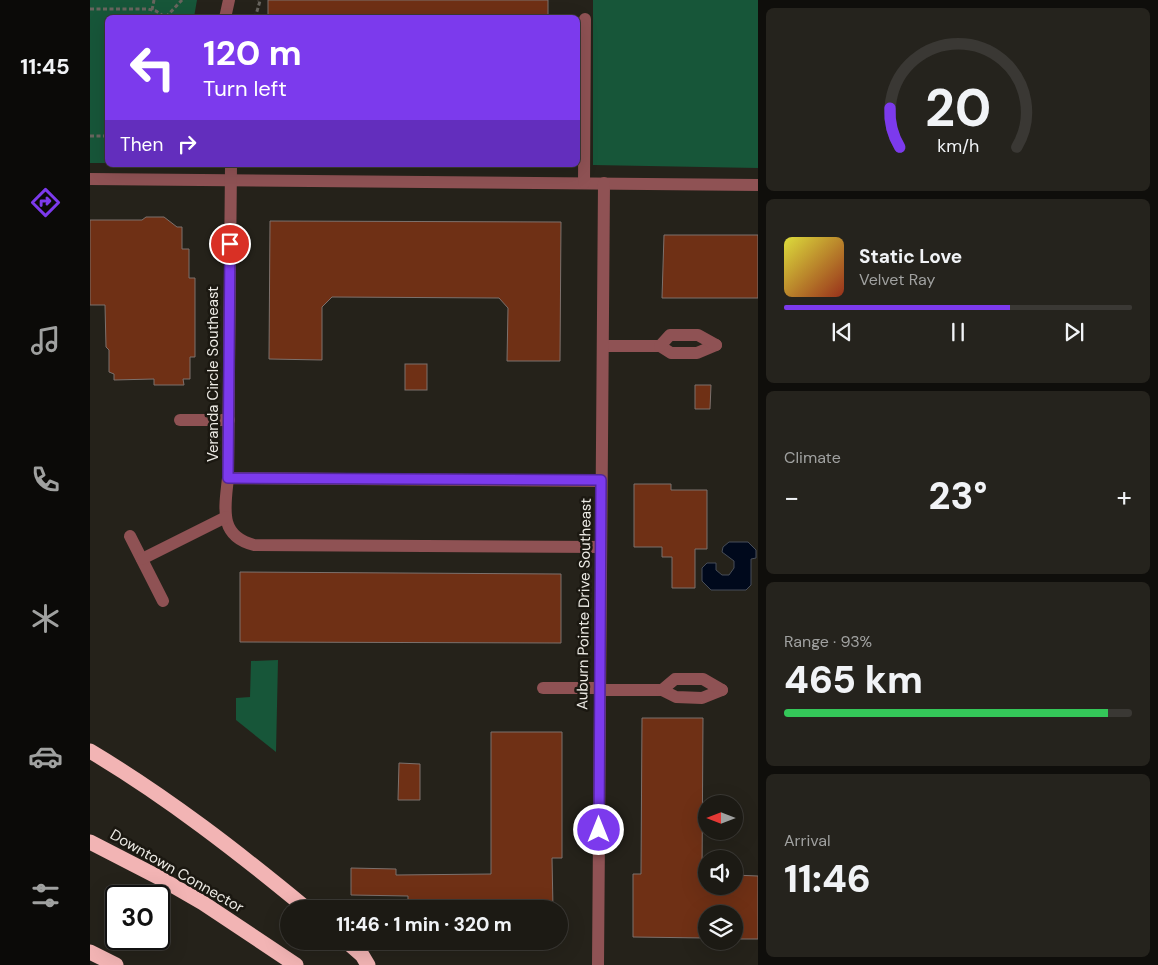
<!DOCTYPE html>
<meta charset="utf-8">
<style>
:root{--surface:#1c1a14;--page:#25231d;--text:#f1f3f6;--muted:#a0a1a0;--line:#3a3834;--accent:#7c3aed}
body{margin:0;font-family:"DM Sans",sans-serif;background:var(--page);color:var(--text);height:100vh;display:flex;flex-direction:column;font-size:19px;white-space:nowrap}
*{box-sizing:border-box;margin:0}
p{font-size:16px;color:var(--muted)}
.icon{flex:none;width:28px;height:28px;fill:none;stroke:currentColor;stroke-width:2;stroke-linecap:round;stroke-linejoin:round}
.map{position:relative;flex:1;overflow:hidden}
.side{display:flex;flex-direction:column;gap:8px;padding:8px;background:#0f0e0b;width:400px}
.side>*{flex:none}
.hud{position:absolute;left:15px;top:15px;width:475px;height:152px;border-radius:8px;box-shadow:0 5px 20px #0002,0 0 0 1px var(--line);background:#7c3aed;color:#fff;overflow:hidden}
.needle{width:32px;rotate:270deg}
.controls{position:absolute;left:608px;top:795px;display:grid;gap:10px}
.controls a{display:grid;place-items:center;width:45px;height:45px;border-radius:50%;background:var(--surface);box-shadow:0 5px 20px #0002,0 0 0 1px var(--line);font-size:25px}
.speed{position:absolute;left:15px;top:885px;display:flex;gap:10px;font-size:25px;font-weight:700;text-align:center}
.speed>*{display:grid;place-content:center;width:65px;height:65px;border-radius:50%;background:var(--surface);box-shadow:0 5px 20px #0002,0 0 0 1px var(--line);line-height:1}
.speed .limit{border:2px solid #111;border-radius:8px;background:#fff;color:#111}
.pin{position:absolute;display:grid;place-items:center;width:42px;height:42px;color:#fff;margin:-21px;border:2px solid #fff;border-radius:50%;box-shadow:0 1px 5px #0007}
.me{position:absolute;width:55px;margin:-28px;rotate:0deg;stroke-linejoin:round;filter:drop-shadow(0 0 4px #0008)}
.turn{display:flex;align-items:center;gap:18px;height:105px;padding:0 15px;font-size:22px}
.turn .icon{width:65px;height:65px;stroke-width:2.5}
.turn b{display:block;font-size:35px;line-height:42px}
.then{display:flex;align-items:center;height:48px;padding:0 15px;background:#0003;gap:10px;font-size:19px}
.big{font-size:38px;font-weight:800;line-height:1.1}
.side .widget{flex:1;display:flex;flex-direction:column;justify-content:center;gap:8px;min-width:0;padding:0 18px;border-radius:8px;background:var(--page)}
.side .dial{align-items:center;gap:0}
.dial svg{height:130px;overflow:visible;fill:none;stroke:var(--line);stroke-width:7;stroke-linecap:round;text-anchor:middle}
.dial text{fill:var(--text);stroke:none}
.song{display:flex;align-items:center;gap:15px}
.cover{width:60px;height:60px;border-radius:8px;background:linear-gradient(135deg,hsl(60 70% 55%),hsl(10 70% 35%))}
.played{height:5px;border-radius:2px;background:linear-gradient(90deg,var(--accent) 65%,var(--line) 65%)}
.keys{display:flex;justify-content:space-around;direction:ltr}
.heat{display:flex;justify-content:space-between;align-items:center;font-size:28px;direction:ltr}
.charge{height:8px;border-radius:4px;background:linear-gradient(90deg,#34c759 93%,var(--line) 0)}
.trip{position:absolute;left:190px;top:900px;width:288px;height:50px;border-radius:25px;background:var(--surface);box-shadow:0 5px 20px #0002,0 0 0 1px var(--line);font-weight:800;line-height:50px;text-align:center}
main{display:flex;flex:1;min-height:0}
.tabs{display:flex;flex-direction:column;width:90px;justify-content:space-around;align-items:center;background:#0b0a08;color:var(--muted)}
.tabs .icon{width:35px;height:35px}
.tabs .current{color:var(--accent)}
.tabs b{font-size:22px;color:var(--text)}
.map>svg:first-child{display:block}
.green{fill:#175639}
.water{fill:#00091c;stroke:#474d58}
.building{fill:#6f3015;stroke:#7c716d}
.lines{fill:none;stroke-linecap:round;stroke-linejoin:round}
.path{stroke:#68655e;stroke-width:3;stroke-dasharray:4 2.5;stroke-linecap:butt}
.minor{stroke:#8f5254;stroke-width:12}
.highway{stroke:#f2b4b4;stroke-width:15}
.route-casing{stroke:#51269a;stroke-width:12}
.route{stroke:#7c3aed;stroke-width:9}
.labels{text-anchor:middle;stroke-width:5;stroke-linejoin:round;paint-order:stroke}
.street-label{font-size:15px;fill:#edebe5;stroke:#1b1811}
</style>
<main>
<nav class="tabs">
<b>11:45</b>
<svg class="icon current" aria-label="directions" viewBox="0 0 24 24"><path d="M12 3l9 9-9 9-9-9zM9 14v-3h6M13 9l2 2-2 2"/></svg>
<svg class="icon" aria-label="music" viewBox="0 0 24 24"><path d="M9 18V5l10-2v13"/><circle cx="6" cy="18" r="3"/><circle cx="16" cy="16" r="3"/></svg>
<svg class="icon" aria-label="phone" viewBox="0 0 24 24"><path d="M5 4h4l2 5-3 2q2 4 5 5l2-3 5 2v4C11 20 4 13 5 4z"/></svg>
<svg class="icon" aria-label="climate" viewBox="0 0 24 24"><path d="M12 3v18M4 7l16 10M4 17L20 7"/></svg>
<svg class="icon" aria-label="car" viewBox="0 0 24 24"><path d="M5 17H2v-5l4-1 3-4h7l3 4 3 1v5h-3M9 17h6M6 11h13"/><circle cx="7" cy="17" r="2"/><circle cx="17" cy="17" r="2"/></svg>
<svg class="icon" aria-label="filters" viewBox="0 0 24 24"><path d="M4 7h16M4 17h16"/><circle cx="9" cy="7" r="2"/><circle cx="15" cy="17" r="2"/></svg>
</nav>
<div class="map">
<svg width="668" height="965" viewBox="0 0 668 965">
<rect width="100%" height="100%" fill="#25221a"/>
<!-- green -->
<g class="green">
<polygon points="0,0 107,0 104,17 18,18 17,163 0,163"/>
<polygon points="503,0 668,0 668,168 503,165"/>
<polygon points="188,660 186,752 146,720 146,698 160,697 161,661"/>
</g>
<!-- water -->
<polygon class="water" points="639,542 658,542 666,550 666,558 661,559 661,585 656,590 621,590 612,581 612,568 617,563 626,563 626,570 632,575 639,575 644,568 644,561 632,552 633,547"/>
<!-- building -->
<g class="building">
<rect x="178" y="0" width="280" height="18"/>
<polygon points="56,217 74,217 87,227 92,227 92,249 99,249 99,278 105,278 105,357 100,357 100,379 93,379 94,385 64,385 64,379 24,380 24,374 19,372 19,350 16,347 15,305 0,305 0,220 52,220"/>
<polygon points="180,221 471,222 470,361 417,361 418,308 409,298 242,297 232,307 232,360 179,359"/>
<polygon points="574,235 668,235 668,298 572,298"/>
<rect x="315" y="364" width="22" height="26"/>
<polygon points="605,385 621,385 620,409 605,409"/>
<polygon points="544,484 581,484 581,490 617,490 617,549 605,549 605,588 582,588 582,557 572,557 572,547 544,547"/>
<polygon points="150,572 471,574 471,643 150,642"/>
<polygon points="552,718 613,718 612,875 616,875 616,886 644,886 644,875 668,876 668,939 644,939 644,914 616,914 616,938 543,937 543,874 551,874"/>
<polygon points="401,732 472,732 472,858 462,858 463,909 318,909 318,896 261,895 261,868 306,869 306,875 401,874"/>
<polygon points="309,763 330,764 330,800 308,800"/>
</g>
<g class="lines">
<!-- path -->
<g class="path">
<polyline points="0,9 58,9 66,11 76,18"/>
<polyline points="62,10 64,0"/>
<polyline points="76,17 92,0"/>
<polyline points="165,18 170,1 168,0"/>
<polyline points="0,136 18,136"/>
</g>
<!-- minor -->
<g class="minor">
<polyline points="135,18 139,0"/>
<polyline points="0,179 668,185"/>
<polyline points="494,183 495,19"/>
<polyline points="513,346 570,346 581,353 607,353 626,345"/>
<polyline points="570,346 580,335 608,335 626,345"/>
<polyline points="90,420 139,420"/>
<polyline points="138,478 141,165"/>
<polyline points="40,536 73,601"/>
<path d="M511,547L164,545C128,536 135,507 138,478L511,481"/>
<polyline points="52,559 136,517"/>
<polyline points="453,688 509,688"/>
<polyline points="509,690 572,690 586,697 612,698 632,690"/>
<polyline points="572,690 585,679 613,679 632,690"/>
<polyline points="508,965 514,183"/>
</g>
<!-- highway -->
<g class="highway">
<path d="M0,751C77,797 148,852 217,909"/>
<polyline points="0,842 68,877 113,903 206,965"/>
<polyline points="256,941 272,955 278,965"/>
<polyline points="0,952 26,965"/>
</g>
</g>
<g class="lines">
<!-- route casing -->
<g class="route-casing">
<polyline id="route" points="140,244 138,478 511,480 509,830"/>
</g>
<!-- route -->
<use href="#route" class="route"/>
</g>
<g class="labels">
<!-- street labels -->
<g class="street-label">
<text transform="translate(123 374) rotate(-90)" y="5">Veranda Circle Southeast</text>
<text transform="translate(494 604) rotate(-89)" y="5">Auburn Pointe Drive Southeast</text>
<text transform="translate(87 871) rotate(30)" y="5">Downtown Connector</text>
</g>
</g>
</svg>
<div class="controls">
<a><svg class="needle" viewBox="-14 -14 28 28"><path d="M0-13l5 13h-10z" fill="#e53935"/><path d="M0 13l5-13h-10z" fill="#a0a1a0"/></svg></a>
<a><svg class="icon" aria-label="sound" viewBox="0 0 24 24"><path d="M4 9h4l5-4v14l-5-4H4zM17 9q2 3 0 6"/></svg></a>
<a><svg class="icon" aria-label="layers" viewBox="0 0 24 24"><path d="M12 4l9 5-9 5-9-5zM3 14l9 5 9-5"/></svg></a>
</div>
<div class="speed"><div class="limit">30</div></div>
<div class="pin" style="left:140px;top:244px;background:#d93025"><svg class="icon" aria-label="arrive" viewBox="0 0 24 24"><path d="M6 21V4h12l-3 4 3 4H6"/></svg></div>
<svg class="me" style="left:509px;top:830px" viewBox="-20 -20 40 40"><circle r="17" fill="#7c3aed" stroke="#fff" stroke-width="3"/><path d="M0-11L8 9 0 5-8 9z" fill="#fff"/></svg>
<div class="trip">11:46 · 1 min · 320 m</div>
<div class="hud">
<div class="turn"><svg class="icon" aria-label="left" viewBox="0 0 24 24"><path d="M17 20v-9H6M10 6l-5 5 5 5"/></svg><div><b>120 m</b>Turn left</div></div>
<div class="then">Then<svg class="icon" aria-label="right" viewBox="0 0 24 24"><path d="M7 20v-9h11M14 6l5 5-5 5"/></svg></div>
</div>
</div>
<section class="side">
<div class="widget dial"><svg viewBox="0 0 100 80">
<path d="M14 69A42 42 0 1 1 86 69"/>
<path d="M14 69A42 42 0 0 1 8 45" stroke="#7c3aed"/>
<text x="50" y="56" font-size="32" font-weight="700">20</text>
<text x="50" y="72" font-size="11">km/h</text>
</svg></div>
<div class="widget">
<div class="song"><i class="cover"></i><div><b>Static Love</b><p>Velvet Ray</p></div></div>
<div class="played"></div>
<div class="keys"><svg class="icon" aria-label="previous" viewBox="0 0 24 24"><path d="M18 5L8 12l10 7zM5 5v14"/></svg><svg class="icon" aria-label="pause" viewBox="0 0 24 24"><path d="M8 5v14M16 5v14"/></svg><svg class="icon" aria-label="next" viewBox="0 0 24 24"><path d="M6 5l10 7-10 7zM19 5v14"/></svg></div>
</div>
<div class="widget"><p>Climate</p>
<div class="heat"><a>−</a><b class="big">23°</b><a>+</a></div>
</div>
<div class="widget"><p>Range · 93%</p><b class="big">465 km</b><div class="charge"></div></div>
<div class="widget"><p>Arrival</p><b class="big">11:46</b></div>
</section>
</main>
